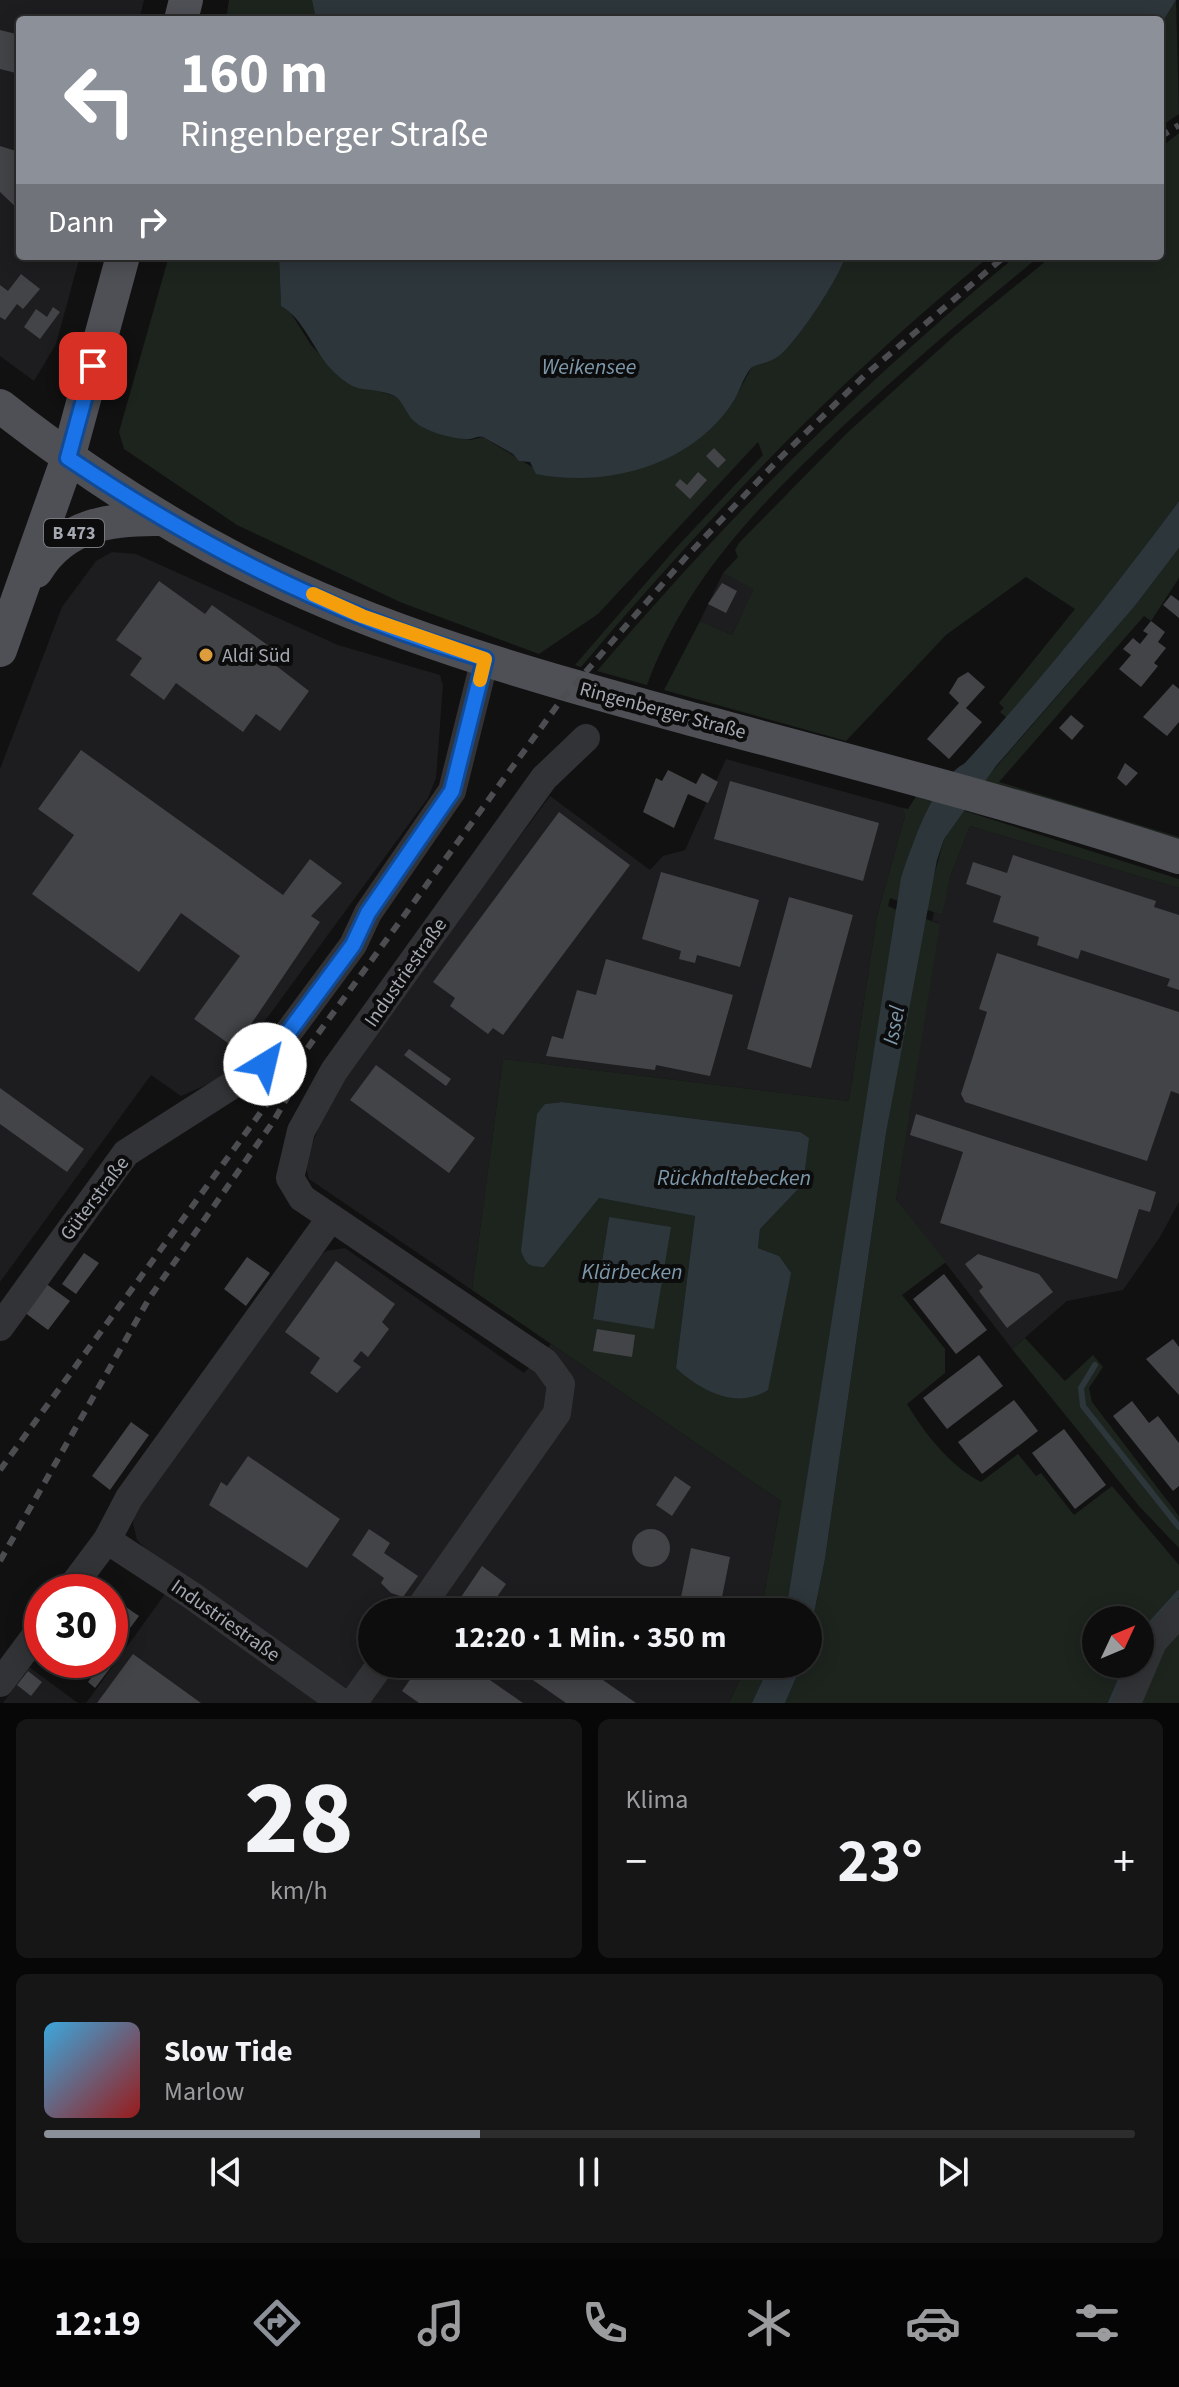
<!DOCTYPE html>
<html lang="de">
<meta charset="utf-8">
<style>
:root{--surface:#0d0d0e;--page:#161617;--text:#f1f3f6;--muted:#9a9c9e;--line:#2d2d2e;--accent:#8c9099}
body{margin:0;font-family:"Source Sans 3",sans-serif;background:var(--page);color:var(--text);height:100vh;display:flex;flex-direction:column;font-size:30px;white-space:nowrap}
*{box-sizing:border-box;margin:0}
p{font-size:26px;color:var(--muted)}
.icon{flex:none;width:44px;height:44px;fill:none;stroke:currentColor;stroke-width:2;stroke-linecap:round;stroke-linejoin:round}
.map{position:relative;height:1703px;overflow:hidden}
.panel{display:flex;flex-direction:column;gap:16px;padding:16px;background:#070708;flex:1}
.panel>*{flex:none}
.hud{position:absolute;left:16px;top:16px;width:1148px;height:244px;border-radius:8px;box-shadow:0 4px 20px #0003,0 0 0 2px var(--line);background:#8c9099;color:#fff;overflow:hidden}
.needle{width:52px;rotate:46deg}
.buttons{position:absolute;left:1082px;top:1606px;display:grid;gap:16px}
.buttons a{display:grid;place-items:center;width:72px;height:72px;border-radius:50%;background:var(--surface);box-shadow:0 4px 20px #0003,0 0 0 2px var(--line);font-size:40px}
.speed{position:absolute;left:24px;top:1574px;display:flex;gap:16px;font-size:40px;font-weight:700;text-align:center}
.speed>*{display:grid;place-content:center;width:104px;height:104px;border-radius:50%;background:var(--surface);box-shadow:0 4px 20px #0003,0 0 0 2px var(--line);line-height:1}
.speed .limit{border:12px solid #d22;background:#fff;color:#111}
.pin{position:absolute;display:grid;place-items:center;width:68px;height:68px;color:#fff;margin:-34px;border-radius:16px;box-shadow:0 4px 12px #0006}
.me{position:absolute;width:88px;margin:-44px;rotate:36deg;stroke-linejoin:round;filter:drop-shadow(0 0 6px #0008)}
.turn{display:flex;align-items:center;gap:28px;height:168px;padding:0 32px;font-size:36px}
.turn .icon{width:104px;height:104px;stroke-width:2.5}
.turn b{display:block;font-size:56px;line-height:68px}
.then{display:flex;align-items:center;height:76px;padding:0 32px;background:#0003;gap:16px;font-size:30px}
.big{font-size:60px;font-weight:700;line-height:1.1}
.panel .widget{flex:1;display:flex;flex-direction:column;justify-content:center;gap:12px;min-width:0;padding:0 28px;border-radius:12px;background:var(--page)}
.panel .dial{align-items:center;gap:0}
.dial b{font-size:104px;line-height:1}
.song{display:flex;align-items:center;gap:24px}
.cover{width:96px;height:96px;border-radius:12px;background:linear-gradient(135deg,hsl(200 70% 55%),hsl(0 70% 35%))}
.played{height:8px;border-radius:4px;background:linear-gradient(90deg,var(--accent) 40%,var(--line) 40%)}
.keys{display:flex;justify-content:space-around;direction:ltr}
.heat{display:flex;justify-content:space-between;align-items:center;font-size:44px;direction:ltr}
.panel .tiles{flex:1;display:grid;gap:16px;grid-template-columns:1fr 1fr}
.widget:last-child{grid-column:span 2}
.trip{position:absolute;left:358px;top:1598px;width:464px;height:80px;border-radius:40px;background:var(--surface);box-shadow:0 4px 20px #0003,0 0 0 2px var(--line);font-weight:700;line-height:80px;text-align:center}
.dock{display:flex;height:128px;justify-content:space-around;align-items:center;background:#050506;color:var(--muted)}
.dock .icon{width:56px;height:56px}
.dock .selected{color:var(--accent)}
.dock b{font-size:36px;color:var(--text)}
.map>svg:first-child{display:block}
.built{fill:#1d1d1f}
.green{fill:#1d241e;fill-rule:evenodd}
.water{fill:#2d363b}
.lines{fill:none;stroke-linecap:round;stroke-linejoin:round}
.stream{stroke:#2d363b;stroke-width:6}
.building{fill:#424447}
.minor{stroke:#323336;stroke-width:28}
.major{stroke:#4e5055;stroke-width:34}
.rail{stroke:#4b4d51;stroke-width:6;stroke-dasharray:10 8;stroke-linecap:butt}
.route-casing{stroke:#114b97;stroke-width:20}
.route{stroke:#1a73e8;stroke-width:14}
.slow{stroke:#f59e0b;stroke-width:14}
.poi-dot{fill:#de9d3c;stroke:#0c0c0d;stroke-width:3}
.labels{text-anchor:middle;stroke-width:8;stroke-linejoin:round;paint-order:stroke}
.shield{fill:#0c0c0d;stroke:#767980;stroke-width:2}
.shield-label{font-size:18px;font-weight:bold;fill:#a3a8b1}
.poi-label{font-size:20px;fill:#a3a8b1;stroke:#0c0c0d;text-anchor:start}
.street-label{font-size:20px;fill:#a3a8b1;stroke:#0c0c0d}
.water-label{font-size:22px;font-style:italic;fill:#7d98aa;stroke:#0c0c0d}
</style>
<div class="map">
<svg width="1179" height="1703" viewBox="0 0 1179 1703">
<rect width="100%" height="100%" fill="#111112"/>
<!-- built -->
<g class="built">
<polygon points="0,0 144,0 139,20 20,20 20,256 80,256 56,344 34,381 0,356"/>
<polygon points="112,552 136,554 338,645 440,675 443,685 436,778 428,798 235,1062 219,1079 181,1096 151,1075 0,1282 0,769 62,607 96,561"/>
<polygon points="723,573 755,588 732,635 700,621"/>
<polygon points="726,759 903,808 905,816 877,916 849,1101 503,1059 472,1290 309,1179 305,1164 326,1107 402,995 550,796 650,870 663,856 685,850"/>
<polygon points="970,826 1179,888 1179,1202 1160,1237 1123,1290 1067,1301 1012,1349 896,1199 939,923 932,921 934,912 941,915 950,877"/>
<polygon points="345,1248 524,1373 551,1344 781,1501 761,1612 372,1612 372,1664 747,1664 729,1703 86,1703 168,1590 150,1554 137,1540 133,1523 136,1506 319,1256 326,1251"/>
<polygon points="29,1667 78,1703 3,1703"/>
</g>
<!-- green -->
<g class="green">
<polygon points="229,0 312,0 316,20 226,20"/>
<polygon points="1176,0 1179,114 1160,127 1160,26"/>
<polygon points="1179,133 1179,501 1116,587 1007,718 1000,712 1004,708 999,703 1075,609 1026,577 946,635 846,741 664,690 700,621 732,635 754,589 723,573 738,557 735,550 739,543 847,433 954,336 1052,256 1160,256 1160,148"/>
<path d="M169,256H279L281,306L289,310L311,345L345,382L392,395L403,402L408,414L437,432L470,440L483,437L532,467L731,405L752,367C760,364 770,362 776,358C792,349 843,273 845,256H990C840,378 706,519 581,667L575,665L676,548L763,455L758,442L598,614L539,654L400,602L237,525L124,449L119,432Z"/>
<path d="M1016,256H1040C972,311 906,367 842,427C760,504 687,577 647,685L597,671C728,516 860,386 1016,256Z"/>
<polygon points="1179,548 1179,578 1151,621 1144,616 999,782 1179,837 1179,846 984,781 1134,607"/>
<path d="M917,795L935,801C916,829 903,867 898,901L890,898L888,906L897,910L896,920L788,1605L786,1612H761L781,1501L472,1290L503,1059L849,1101L877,916L905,816L903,808L908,809ZM562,1102L800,1132L803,1184L760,1229L758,1248L779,1256L676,1368L695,1216L599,1198L544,1267L545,1104ZM609,1217L654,1328L593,1318Z"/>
<polygon points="962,810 1179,879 1179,888 970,826 950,877 942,915 925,909 944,839"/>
<path d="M923,918L940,924L896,1199L946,1262L902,1295L945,1349V1373L907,1404C925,1434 950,1466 981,1482L1018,1454L1036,1476L1041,1473L1074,1515L1112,1486L1179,1565V1606L1140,1655V1620H1096V1664H1136L1120,1703H785L802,1664H808V1643L825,1559L886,1133Z"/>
<polygon points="1025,1338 1065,1381 1093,1355 1103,1367 1089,1388 1092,1402 1179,1516 1179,1548 1139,1506 1012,1349"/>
<polygon points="1179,1621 1179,1703 1132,1703"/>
<polygon points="747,1664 770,1664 752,1703 729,1703"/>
</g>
<!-- water -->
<g class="water">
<polygon points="312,0 1176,0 1160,26 1160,20 316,20"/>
<path d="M279,256H845C843,273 792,350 776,358C770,362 760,364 752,367C742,378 740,393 731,405C689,466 606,488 536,474L530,462L519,461L513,454L483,437C475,436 473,440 466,439C450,438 426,432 414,421C404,412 404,399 390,394C360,385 357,396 330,368C313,349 303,318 281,306Z"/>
<path d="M1179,501V548L1134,607L996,766L944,839L937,860L886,1133L825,1559L808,1643V1612H786L901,878C912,845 933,780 965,763C1042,679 1112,592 1179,501Z"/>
<path d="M562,1102L800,1132L809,1138L803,1184L760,1229L758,1248L779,1256L791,1273L768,1390C737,1410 701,1391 676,1368L695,1216L599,1198L544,1267C529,1267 526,1264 521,1251L537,1114L545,1104Z"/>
<polygon points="609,1217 671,1227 654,1329 593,1319"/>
<polygon points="770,1664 802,1664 785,1703 752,1703"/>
</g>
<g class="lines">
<!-- stream -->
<g class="stream">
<polyline points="1095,1365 1081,1388 1083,1406 1179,1527"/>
<polyline points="1140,1636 1179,1593"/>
<polyline points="1111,1703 1128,1664"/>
</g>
</g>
<!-- building -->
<g class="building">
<polygon points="0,30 20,35 20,74 0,69"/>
<polygon points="19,139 20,139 20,211 0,192 0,146 16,151"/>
<polygon points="21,274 40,289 23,309 17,304 5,320 0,317 0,285 8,291"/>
<polygon points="53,307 60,312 40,339 24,327 36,309 47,317"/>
<polygon points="714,448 726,460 718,468 706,456"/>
<polygon points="698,472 707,480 690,499 675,485 680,479 687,485"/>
<polygon points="159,581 205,614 212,605 277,652 270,661 309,691 280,731 256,714 243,732 176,683 164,700 130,675 142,658 116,640"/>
<polygon points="722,583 737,591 726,613 708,604"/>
<polygon points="1171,595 1179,601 1179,618 1163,605"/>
<polygon points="1151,621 1165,632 1158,642 1166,648 1154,663 1158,666 1141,687 1119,669 1131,655 1123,649 1133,638 1140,644 1148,634 1143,631"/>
<polygon points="968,672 985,687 966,708 982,722 949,759 927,739 959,703 949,693 958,678"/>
<polygon points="1173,684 1179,689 1179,722 1167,736 1143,717"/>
<polygon points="1071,715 1084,726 1072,740 1059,728"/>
<polygon points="81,750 283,895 310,859 342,883 311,916 320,922 235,1048 194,1019 240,956 181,913 139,972 32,894 74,835 38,809"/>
<polygon points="1125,763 1138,773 1126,786 1117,778"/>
<polygon points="668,770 696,784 702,773 718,782 708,803 688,794 674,828 643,812 656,778 662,781"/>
<polygon points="730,781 879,823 863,881 714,839"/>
<polygon points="559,812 630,865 503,1035 493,1028 488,1034 450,1006 455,998 433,982"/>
<polygon points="1013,855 1156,901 1154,907 1179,915 1179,990 1167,986 1170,979 1081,950 1078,959 1037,945 1039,937 993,922 1001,896 966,884 973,862 1007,873"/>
<polygon points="661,872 759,900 740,967 697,955 695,963 679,959 681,951 642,939"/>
<polygon points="789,897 853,915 811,1068 747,1049"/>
<polygon points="997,953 1179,1012 1179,1094 1171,1091 1147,1161 965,1102 961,1094 987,1012 979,1009"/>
<polygon points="606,959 733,995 710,1076 656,1065 655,1070 546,1056 552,1036 563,1039 577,990 596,995"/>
<polygon points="409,1049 451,1079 446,1086 404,1055"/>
<polygon points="376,1065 475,1138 449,1173 350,1100"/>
<polygon points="0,1088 84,1149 67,1172 0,1124"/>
<polygon points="916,1114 1156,1192 1150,1212 1139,1209 1117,1279 940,1223 963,1152 910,1135"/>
<polygon points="84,1253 99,1263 76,1294 62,1284"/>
<polygon points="978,1254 1039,1274 1053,1292 1007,1328 979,1291 983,1287 965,1264"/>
<polygon points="247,1257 270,1273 246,1306 224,1289"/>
<polygon points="336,1261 395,1304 382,1322 389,1329 368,1357 361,1351 353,1361 361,1367 337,1393 310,1373 320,1358 285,1332"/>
<polygon points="944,1274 987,1330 956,1354 913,1299"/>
<polygon points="45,1283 70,1301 48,1330 24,1312"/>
<polygon points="597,1329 635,1335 632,1357 593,1351"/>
<polygon points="1173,1339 1179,1347 1179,1395 1146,1359"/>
<polygon points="979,1355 1003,1386 947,1429 923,1398"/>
<polygon points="1014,1400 1038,1431 982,1474 958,1442"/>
<polygon points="1132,1401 1149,1423 1158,1416 1179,1443 1179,1486 1173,1491 1113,1416"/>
<polygon points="131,1422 149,1435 110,1490 92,1476"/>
<polygon points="1064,1429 1106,1485 1075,1509 1032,1453"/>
<polygon points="248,1456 340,1519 307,1568 209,1505 221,1482 227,1486"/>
<polygon points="675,1476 691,1487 672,1516 656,1505"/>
<circle cx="651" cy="1548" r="19"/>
<polygon points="369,1529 390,1543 384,1553 418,1576 403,1597 391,1593 381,1583 384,1578 352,1555"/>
<polygon points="691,1548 730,1557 719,1612 678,1612"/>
<polygon points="482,1566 506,1584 492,1604 504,1612 451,1612"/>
<polygon points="110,1596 139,1616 110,1655"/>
<polygon points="133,1654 201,1703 97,1703"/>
<polygon points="104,1662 111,1667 95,1688 88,1682"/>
<polygon points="421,1664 467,1664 523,1703 419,1703 402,1691"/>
<polygon points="510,1664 580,1664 636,1703 566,1703"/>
<polygon points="28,1671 42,1682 31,1696 17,1685"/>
</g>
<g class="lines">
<!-- minor -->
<g class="minor">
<polyline points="0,1327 126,1153 265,1064 353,945 368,913 452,791 485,659"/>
<polyline points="107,1540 191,1595 342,1703"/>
<polyline points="68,1592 107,1540 129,1498 330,1219"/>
<polyline points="417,1612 557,1413 561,1384 545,1362 302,1198 290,1178 301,1131 334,1071 544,778 586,738"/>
<polyline points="0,1683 42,1627"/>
<polyline points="353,1703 381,1664"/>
<polyline points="1127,1703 1153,1642 1179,1613"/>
</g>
<!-- major -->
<g class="major">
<polyline points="181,20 186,0"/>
<path d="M0,406C74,464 152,516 235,559C381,635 542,678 699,721C860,764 1021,805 1179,857"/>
<path d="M36,571C64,524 112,518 163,519"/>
<polyline points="0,650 68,458 123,256"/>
</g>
<!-- rail -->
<g class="rail">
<polyline points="1160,137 1179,125"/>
<polyline points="0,1470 562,699 687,556 779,459 864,376 1005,256"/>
<polyline points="0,1561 150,1297 273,1122 298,1079"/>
</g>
</g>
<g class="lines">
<!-- route casing -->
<g class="route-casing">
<path id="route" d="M93,366L68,458C196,544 336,617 485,659L452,791L368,913L353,945L265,1064"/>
</g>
<!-- route -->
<use href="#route" class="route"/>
<!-- slow -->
<polyline class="slow" points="313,594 362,616 485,659 480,680"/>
</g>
<!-- markers -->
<circle class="poi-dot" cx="206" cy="655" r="8"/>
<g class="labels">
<!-- shield labels -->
<rect class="shield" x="44" y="519" width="60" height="28" rx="6"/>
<g class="shield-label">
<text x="74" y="539">B 473</text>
</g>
<!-- poi labels -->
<g class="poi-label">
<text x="222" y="662">Aldi Süd</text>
</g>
<!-- street labels -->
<g class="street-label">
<text transform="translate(663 710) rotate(15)" y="7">Ringenberger Straße</text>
<text transform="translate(405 972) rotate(-55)" y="7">Industriestraße</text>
<text transform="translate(94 1198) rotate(-53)" y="7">Güterstraße</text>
<text transform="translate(226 1620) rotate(35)" y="7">Industriestraße</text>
</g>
<!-- water labels -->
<g class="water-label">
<text x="589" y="374">Weikensee</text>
<text transform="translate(893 1025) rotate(-79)" y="8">Issel</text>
<text x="734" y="1185">Rückhaltebecken</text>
<text x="632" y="1279">Klärbecken</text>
</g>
</g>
</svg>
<div class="buttons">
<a><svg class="needle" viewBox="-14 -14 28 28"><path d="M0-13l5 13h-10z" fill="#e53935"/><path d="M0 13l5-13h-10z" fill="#9a9c9e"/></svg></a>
</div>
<div class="speed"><div class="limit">30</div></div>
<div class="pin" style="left:93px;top:366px;background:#d93025"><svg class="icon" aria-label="arrive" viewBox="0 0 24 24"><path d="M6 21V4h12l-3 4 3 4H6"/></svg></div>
<svg class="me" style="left:265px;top:1064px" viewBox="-20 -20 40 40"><circle r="19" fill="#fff"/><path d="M0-13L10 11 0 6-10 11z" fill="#1a73e8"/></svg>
<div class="trip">12:20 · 1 Min. · 350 m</div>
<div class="hud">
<div class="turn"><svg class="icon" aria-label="left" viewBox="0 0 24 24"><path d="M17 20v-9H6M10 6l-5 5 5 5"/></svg><div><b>160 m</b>Ringenberger Straße</div></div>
<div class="then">Dann<svg class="icon" aria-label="right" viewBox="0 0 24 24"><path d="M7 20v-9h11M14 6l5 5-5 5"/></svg></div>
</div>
</div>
<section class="panel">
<div class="tiles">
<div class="widget dial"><b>28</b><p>km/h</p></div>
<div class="widget"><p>Klima</p>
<div class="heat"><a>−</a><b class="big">23°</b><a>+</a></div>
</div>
<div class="widget">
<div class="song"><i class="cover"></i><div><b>Slow Tide</b><p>Marlow</p></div></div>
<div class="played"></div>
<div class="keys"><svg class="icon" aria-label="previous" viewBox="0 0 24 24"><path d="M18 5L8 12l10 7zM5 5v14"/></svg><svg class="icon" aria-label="pause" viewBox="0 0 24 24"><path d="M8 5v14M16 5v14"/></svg><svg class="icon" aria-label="next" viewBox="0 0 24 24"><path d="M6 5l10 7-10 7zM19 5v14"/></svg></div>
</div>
</div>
</section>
<nav class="dock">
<b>12:19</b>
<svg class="icon selected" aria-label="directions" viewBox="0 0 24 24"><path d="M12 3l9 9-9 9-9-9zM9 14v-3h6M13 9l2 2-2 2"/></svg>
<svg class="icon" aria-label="music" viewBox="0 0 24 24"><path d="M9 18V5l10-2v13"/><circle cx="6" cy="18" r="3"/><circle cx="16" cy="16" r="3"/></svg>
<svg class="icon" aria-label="phone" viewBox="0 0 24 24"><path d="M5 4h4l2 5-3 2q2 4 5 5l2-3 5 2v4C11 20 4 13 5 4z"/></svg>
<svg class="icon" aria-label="climate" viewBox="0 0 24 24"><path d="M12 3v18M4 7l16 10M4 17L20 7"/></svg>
<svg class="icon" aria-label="car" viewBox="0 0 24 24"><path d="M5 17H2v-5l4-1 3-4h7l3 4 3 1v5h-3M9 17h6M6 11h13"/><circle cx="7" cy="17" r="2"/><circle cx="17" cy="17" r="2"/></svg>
<svg class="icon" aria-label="filters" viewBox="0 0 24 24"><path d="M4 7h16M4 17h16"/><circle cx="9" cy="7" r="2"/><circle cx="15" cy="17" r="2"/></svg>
</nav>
